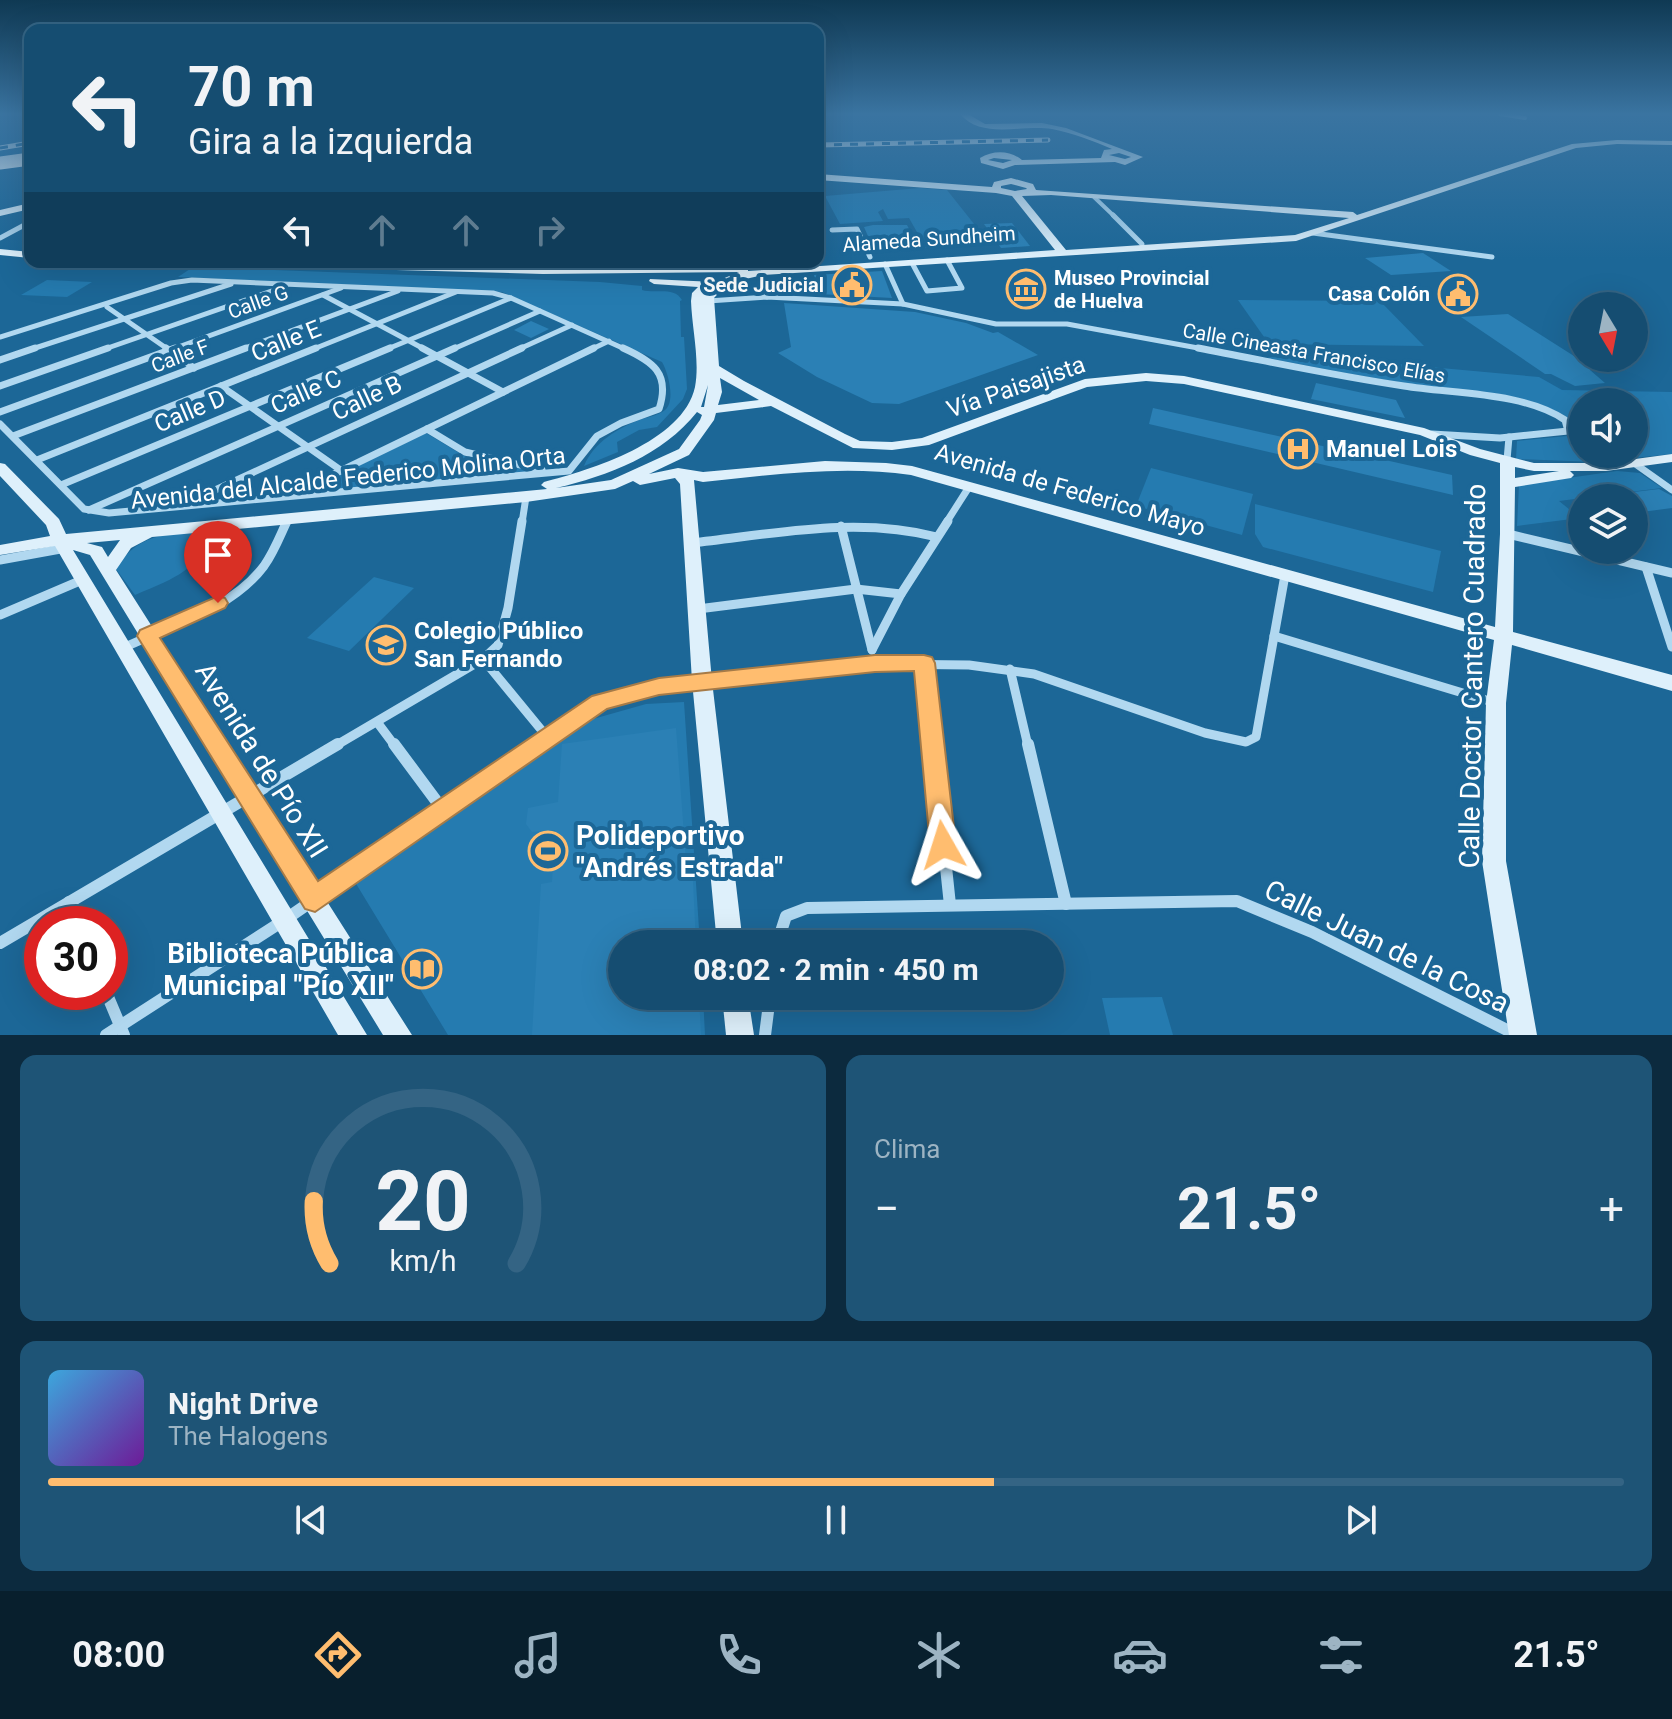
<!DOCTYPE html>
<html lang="es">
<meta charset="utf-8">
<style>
:root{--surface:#154d71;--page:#1e5476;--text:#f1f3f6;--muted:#9db4c3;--line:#346484;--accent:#ffbd6f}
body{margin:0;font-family:Roboto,sans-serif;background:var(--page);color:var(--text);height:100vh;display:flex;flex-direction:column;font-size:30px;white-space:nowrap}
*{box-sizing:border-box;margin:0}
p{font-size:26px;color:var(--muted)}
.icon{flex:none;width:44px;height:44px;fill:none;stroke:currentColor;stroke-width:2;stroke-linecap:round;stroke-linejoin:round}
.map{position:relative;height:1035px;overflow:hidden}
.side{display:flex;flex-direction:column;gap:20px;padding:20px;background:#0c2a3e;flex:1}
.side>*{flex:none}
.guide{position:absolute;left:24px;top:24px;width:800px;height:244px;border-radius:16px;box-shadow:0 8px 32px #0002,0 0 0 2px var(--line);background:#154d71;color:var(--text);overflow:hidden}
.needle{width:52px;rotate:170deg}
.buttons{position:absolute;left:1568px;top:292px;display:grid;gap:16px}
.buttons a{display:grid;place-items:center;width:80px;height:80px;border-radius:50%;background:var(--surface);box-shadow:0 8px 32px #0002,0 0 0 2px var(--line);font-size:40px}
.speed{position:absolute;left:24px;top:906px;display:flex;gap:16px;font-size:40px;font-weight:700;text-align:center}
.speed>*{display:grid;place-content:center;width:104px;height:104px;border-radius:50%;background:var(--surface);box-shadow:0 8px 32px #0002,0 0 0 2px var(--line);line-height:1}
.speed .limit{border:12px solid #d22;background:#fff;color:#111}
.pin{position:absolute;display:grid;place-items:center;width:68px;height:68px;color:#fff;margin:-82px -34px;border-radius:50% 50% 50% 0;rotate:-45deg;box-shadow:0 0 8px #0007}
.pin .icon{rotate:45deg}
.me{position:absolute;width:88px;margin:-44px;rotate:354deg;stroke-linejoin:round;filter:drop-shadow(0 0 6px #0008)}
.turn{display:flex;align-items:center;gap:28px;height:168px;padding:0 32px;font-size:36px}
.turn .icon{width:104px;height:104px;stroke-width:2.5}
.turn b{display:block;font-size:56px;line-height:68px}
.lanes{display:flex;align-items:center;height:76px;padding:0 32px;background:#0003;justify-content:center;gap:40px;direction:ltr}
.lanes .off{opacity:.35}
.big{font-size:60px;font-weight:700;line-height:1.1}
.side .card{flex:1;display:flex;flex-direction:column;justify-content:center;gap:12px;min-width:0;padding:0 28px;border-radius:16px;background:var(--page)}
.side .dial{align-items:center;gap:0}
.dial svg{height:208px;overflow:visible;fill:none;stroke:var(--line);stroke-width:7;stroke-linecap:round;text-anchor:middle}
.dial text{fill:var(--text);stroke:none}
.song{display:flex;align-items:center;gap:24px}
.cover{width:96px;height:96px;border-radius:12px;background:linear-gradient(135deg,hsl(200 70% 55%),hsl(280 70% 35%))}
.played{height:8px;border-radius:4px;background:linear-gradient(90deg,var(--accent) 60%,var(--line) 60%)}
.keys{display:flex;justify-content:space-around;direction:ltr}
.heat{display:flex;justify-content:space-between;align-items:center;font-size:44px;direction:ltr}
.side .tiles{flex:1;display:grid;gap:20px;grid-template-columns:1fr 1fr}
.card:last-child{grid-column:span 2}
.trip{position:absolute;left:608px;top:930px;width:456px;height:80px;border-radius:40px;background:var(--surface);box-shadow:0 8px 32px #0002,0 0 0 2px var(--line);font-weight:700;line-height:80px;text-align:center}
.menu{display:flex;height:128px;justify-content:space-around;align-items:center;background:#081f2d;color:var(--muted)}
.menu .icon{width:56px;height:56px}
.menu .selected{color:var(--accent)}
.menu b{font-size:36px;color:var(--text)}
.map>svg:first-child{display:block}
.green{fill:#257bb0;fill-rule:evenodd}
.building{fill:#2b80b5}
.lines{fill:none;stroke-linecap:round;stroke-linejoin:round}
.street-far4{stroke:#b1d8f0;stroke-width:4}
.street-far3{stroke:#b1d8f0;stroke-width:5}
.street-far2{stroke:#b1d8f0;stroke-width:7}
.street-far1{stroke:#b1d8f0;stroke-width:9}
.street{stroke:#b1d8f0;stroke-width:12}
.secondary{fill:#def0fb;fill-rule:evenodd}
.rail-casing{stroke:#fff;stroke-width:5}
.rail{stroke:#1c6797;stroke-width:3;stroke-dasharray:8;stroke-linecap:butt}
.highway-bridge{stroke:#fff;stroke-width:13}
.route{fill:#ffbd6f;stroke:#a67b48;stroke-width:2}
.labels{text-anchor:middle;stroke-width:8;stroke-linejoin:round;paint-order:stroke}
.far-street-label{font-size:20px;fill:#fff;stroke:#1c6797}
.far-poi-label{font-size:20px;font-weight:bold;fill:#fff;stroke:#1c6797;text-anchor:end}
.street-label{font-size:24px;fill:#fff;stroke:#1c6797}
.poi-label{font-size:24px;font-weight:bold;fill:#fff;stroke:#1c6797;text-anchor:start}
.near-street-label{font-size:28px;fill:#fff;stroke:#1c6797}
.near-poi-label{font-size:28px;font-weight:bold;fill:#fff;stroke:#1c6797;text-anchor:start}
</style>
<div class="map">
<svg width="1672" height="1035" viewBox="0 0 1672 1035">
<rect width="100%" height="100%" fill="#1c6797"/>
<!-- green -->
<g class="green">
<polygon points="920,188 947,190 990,244 926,248 909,218 888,219 883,209 878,212 883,221 840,224 825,196"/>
<path d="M193,267L600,282L642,286V290C656,294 674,286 682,300L680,301L681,337H684L687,389L683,399L657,427L639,430L617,442L618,452L584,466C594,442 618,428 642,419C649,417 659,415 665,410C676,401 668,372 662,362L502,292L178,277Z"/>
<polygon points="47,280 92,282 67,297 21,295"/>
<polygon points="1238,300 1380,301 1424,346 1269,344"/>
<path d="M1287,354L1539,377L1562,390L1672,392V454L1596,462L1516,459L1517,441L1577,435L1576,423C1529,389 1466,392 1411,384C1363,377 1315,367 1267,358ZM1582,402H1634V454H1582Z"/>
<polygon points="426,433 466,457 526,470 526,472 302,493"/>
<polygon points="1151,468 1253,494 1242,535 1136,506"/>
<polygon points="1617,471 1640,473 1662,488 1559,501 1580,518 1517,526 1519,485"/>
<polygon points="1255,504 1441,551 1433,592 1263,547 1255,534"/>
<path d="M219,529C193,572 180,576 135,595L116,569C139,529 177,534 219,529Z"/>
<polygon points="374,577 414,588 349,651 307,638"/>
<polygon points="684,702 700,944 622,944 622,996 703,996 705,1035 448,1035 355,882 593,719 646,704"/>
<polygon points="1162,997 1173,1035 1110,1035 1102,998"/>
</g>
<!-- building -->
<g class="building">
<polygon points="1012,223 1030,246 1001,248 984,224"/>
<polygon points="873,225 907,225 919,248 874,250 864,227"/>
<polygon points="1423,253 1451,271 1391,275 1365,258"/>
<polygon points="882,271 892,298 819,294 814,275"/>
<polygon points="784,303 915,312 966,323 993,333 998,332 1038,355 899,404 872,403 817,377 778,353 791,347"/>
<polygon points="1508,314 1596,370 1590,370 1605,383 1575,386 1551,374 1545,374 1461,317"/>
<polygon points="531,321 549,329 531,338 514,330"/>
<polygon points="1316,383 1396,400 1405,418 1311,399"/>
<polygon points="1153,408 1452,475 1453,495 1149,424"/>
<polygon points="1659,489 1672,496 1672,508 1634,513 1634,492"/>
<polygon points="676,728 686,861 692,860 696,944 622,944 622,996 699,996 701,1035 532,1035 541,884 552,882 555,830 532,832 526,824 528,808 558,802 562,744"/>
</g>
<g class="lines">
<!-- street-far4 -->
<g class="street-far4">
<polyline points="1500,114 1525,118"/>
<polyline points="1094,197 1115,217"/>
</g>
<!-- street-far3 -->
<g class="street-far3">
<polyline points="1113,215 1142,244"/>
<polyline points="832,230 857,229 870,257"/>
<polyline points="1313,233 1492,257"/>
<polyline points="0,238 30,222"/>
<polyline points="770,262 772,268"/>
<polyline points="912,263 927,291 962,288 947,260"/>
<polyline points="885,264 903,304"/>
<polyline points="763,272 767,297"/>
<polyline points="323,295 426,350"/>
<polyline points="708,301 767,297 903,304 996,324 1067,324 1209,350"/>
<polyline points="107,307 169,350"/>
<polyline points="0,337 171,283 192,280 493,293 511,298 627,350"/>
<polyline points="29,350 231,284"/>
<polyline points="102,350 286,286"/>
<polyline points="170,350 341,288"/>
<polyline points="240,350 398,291"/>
<polyline points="311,350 456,292"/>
<polyline points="385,350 511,298"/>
<polyline points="451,350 540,311"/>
<polyline points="517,350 572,325"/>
<polyline points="590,350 609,341"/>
</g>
<!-- street-far2 -->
<g class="street-far2">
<polyline points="166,348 194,368"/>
<polyline points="422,348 503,392"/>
<path d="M1198,348C1267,361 1335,376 1404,386C1453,394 1524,392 1565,420L1568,431L1500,438L1432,434"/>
<polyline points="0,360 35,348"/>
<polyline points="0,386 108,348"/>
<polyline points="221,386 342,471"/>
<polyline points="0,412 175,348"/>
<path d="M0,424L84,509L109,513L569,471L597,436L621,423L659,409C671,373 652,361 623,348"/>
<polyline points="427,429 465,452 542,470"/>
<polyline points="13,436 246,348"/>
<polyline points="37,460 316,348"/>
<polyline points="1507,460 1509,437"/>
<polyline points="1634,463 1672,490"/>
<polyline points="61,485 390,348"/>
<polyline points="293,494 594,348"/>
<polyline points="187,503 522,348"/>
<polyline points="89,510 455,348"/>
<polyline points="286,523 288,518"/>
<polyline points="522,523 526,497"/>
<polyline points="946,523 969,487"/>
</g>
<!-- street-far1 -->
<g class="street-far1">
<polyline points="841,526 872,650"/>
<polyline points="1508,534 1672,573"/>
<path d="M692,543C774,534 856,516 937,537"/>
<polyline points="0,560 66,548"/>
<polyline points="1646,567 1672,647"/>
<polyline points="698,609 856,589 901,594"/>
<polyline points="0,615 82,580"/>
<polyline points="1274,636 1496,703"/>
<path d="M123,648C171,625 231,610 264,566C274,552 280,536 287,521"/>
<polyline points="872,650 901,594 948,521"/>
<polyline points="483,659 548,738"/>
<polyline points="924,663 933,746"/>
<polyline points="1010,669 1028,746"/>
<polyline points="377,722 395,746"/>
<polyline points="335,746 483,659 498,645 508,608 522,521"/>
<polyline points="537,746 600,703 659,686 875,664 969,665 1034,674 1205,733 1246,742 1256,737 1285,575"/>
</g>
<!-- street -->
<g class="street">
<polyline points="394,744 443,810"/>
<polyline points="933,744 950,905"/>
<polyline points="1028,744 1066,904"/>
<polyline points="69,902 78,924"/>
<polyline points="0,943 338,744"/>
<polyline points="777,944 786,916 807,908 1237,901 1312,932 1517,1035"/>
<polyline points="106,992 124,1035"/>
<polyline points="106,1035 286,919 540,744"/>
<polyline points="765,1035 770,996"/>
</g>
<!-- secondary -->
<g class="secondary">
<path d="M960,114H968L985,124L1042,123L1066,128L1143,157L1125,165L1115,162L1015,165L1003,169L981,163L980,158C993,150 1010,150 1022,160L1101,158L1104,150L1112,149C1093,141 1073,133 1052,129C1022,124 982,140 960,114ZM1119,153L1131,157L1125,159L1109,155ZM994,158L1012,160L1003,163L988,160Z"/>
<path d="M1617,140L1672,141V145L1617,144L1576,148L1296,241L763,275L728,283L714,298L719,366L744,381L845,434L860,441L892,442L922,438L1085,379L1146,373L1184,376L1424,428L1480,449L1534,463H1606L1672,454V462L1606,471H1570L1574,475L1571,478L1515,487L1513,632L1672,675V691L1512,645L1506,703V861L1537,1035H1509L1482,861L1486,703L1494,640L911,475C841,465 772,475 703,482L694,480L712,681L743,944H717L692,681L680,484L675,478L640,485L633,481L615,489L526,502L152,537L131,548L116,570L412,1035H383L90,555L73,550L367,1035H338L55,546L0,555V545L50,536L46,525L0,476V463L5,464L59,519L66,534L547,489L541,485L544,482C590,470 683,442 695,387C700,360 692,329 691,301L692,293L698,287L654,284L649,281L650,279L715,282L739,272L543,274L209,265L204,262L543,268L744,266L748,267V271L1055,250L1012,196L996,193L818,180V174L992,187L994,182L1011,178L1033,184L1036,190L1353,212L1357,215L1572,144ZM1011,184L1026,188L1027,189L1015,191L1001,188V186ZM1051,195L1349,218L1295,235L1066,250L1022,196ZM720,378L759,400L718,405L722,392ZM1146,381L1184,384L1420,435L1470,455L1500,463V534L1495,627L912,466L886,463L825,461L703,472L678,468L649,474L689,455L714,420L716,413L771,406L853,448L892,450L929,445L1087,387ZM708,385L704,407H701ZM697,412L702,415L700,420L679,449L611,480L556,488C608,476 663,455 697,412ZM1515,467L1534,471H1559L1515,478ZM120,540L108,557L102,547L87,543Z"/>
<polygon points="30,203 30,209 0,216 0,210"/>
<polygon points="0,249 30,252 30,258 0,255"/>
<polygon points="722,996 748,996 754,1035 726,1035"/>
</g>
<!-- rail casing -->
<g class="rail-casing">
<g id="rail">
<polyline points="818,145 1048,140"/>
<polyline points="0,148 30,143"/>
<polyline points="0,163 30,161"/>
</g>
</g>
<!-- rail -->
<use href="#rail" class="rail"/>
<!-- highway-bridge -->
<polyline class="highway-bridge" points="0,163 30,159"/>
</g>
<!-- sky -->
<linearGradient id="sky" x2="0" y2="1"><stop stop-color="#0f3953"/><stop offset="0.44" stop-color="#3a74a1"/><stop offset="1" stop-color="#3a74a1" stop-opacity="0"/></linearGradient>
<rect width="1672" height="259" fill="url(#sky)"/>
<!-- route -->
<polygon class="route" points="218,596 225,598 228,603 225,608 160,638 318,881 592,696 659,678 875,655 924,655 932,657 935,663 956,845 952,853 943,857 934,853 930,845 914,671 875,672 659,695 607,709 315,912 305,909 137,636 140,630"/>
<!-- icons -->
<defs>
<g id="civic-ring" transform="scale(2)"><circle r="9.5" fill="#1c6797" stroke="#ffbd6f" stroke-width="1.5"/><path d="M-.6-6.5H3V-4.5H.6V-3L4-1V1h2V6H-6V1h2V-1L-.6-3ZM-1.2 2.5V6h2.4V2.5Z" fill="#ffbd6f"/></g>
<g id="museum-ring" transform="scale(2)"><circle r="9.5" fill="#1c6797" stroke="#ffbd6f" stroke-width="1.5"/><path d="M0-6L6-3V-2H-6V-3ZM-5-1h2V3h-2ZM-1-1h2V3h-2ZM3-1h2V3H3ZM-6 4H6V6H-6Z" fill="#ffbd6f"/></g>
<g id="hospital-ring" transform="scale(2)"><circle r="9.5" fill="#1c6797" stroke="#ffbd6f" stroke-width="1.5"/><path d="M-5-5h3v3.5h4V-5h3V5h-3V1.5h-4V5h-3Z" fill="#ffbd6f"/></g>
<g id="school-ring" transform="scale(2)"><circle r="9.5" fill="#1c6797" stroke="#ffbd6f" stroke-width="1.5"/><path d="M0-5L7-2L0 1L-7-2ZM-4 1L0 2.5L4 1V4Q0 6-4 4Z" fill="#ffbd6f"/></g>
<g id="stadium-ring" transform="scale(2)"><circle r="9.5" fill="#1c6797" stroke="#ffbd6f" stroke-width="1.5"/><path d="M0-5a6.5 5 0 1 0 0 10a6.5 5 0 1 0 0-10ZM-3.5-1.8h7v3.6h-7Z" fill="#ffbd6f"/></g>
<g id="library-ring" transform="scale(2)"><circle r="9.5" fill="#1c6797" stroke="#ffbd6f" stroke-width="1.5"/><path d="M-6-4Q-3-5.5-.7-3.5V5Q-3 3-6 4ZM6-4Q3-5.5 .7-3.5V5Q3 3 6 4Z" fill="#ffbd6f"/></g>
</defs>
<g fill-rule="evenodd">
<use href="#civic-ring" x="852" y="285"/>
<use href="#museum-ring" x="1026" y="289"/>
<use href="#civic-ring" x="1458" y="294"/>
<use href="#hospital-ring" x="1298" y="449"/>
<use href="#school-ring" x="386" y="645"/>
<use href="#stadium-ring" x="548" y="851"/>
<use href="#library-ring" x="422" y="969"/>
</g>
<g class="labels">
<!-- far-street labels -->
<g class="far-street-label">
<text transform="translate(929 239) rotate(-4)" y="7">Alameda Sundheim</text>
<text transform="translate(258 302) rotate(-20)" y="7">Calle G</text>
<text transform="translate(1314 353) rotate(10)" y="7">Calle Cineasta Francisco Elías</text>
<text transform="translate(180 356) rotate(-21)" y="7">Calle F</text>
</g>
<!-- far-poi labels -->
<g class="far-poi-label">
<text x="1054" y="285" text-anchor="start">Museo Provincial<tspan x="1054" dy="23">de Huelva</tspan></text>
<text x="824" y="292">Sede Judicial</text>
<text x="1430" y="301">Casa Colón</text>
</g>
<!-- street labels -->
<g class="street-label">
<text transform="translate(286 341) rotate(-22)" y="8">Calle E</text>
<text transform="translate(1016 387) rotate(-19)" y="8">Vía Paisajista</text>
<text transform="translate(306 392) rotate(-24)" y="8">Calle C</text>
<text transform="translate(367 398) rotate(-25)" y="8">Calle B</text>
<text transform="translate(190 411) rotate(-23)" y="8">Calle D</text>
<text transform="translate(348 478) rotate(-6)" y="8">Avenida del Alcalde Federico Molina Orta</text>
<text transform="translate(1070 490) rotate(16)" y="8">Avenida de Federico Mayo</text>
</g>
<!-- poi labels -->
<g class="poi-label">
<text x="1326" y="457">Manuel Lois</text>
<text x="414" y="639">Colegio Público<tspan x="414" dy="28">San Fernando</tspan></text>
</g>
<!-- near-street labels -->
<g class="near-street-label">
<text transform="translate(1472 676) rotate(-89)" y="10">Calle Doctor Cantero Cuadrado</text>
<text transform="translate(262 760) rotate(58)" y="10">Avenida de Pío XII</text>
<text transform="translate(1387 946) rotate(26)" y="10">Calle Juan de la Cosa</text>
</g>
<!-- near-poi labels -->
<g class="near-poi-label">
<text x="576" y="845">Polideportivo<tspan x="576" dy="32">"Andrés Estrada"</tspan></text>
<text x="394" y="963" text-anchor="end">Biblioteca Pública<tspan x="394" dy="32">Municipal "Pío XII"</tspan></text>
</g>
</g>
</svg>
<div class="buttons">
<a><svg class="needle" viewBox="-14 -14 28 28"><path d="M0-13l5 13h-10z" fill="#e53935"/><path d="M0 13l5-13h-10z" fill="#9db4c3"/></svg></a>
<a><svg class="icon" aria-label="sound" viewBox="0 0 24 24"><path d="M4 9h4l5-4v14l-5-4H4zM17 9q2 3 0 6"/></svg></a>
<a><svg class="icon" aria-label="layers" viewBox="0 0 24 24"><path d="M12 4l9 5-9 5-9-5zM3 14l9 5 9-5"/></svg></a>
</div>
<div class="speed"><div class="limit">30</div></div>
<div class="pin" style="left:218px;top:603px;background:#d93025"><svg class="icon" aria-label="arrive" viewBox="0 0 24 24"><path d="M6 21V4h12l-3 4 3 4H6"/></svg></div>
<svg class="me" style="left:943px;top:845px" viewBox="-20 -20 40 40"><path d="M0-17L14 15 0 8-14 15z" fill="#ffbd6f" stroke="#fff" stroke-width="4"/></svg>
<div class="trip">08:02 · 2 min · 450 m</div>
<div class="guide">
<div class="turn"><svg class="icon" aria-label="left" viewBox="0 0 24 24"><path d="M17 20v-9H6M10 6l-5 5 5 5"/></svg><div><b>70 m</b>Gira a la izquierda</div></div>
<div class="lanes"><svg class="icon" aria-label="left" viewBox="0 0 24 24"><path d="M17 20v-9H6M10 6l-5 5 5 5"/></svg><svg class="icon off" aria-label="ahead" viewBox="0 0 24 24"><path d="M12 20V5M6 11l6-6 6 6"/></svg><svg class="icon off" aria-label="ahead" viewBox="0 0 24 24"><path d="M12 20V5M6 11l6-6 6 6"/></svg><svg class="icon off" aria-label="right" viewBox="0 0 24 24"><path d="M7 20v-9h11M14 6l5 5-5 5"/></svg></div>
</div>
</div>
<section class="side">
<div class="tiles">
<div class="card dial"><svg viewBox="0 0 100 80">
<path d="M14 69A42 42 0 1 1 86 69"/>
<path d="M14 69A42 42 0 0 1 8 45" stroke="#ffbd6f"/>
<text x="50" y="56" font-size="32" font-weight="700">20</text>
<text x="50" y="72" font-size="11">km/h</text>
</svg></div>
<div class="card"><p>Clima</p>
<div class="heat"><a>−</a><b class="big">21.5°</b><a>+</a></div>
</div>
<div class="card">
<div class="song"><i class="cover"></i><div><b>Night Drive</b><p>The Halogens</p></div></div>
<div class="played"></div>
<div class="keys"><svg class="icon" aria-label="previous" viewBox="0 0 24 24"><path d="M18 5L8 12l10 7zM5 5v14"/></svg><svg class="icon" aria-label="pause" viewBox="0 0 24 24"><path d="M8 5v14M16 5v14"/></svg><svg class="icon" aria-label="next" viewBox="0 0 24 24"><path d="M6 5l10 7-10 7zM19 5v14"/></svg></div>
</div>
</div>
</section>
<nav class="menu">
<b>08:00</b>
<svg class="icon selected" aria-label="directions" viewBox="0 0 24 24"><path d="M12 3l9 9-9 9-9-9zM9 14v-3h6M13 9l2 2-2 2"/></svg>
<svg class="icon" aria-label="music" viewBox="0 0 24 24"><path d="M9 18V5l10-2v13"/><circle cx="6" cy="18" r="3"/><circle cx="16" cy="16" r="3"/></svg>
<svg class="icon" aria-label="phone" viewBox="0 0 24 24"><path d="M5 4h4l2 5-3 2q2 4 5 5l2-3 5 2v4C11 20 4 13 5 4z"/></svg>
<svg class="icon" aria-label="climate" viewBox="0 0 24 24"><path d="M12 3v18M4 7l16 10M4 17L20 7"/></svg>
<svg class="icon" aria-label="car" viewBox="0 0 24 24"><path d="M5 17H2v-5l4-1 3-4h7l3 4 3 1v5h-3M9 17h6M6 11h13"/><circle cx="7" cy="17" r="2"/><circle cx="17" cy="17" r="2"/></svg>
<svg class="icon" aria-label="filters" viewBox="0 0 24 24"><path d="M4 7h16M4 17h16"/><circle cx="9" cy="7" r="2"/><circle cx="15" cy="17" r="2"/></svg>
<b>21.5°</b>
</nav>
